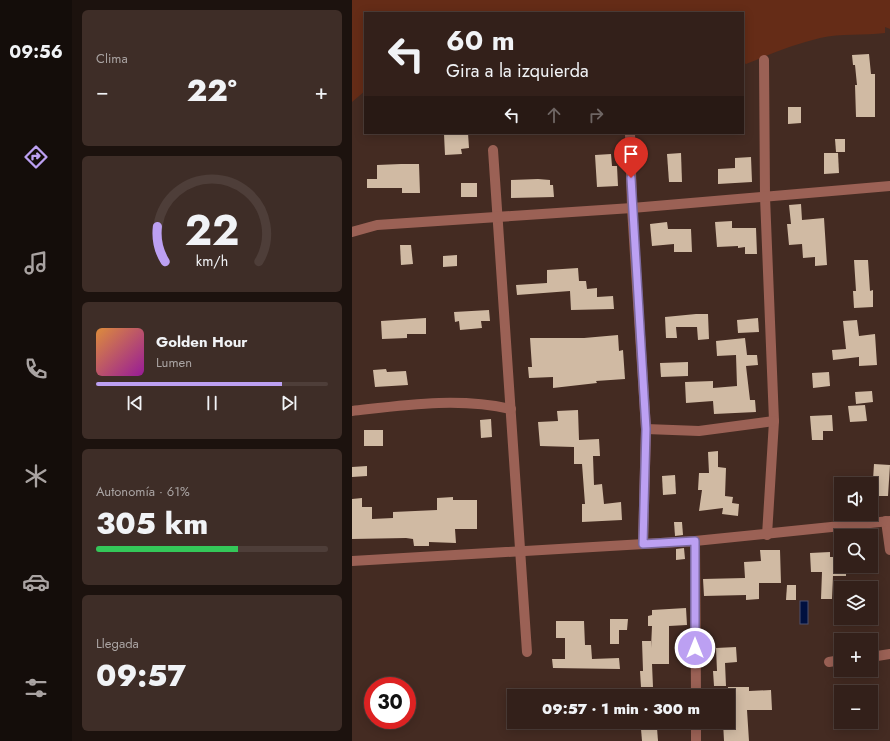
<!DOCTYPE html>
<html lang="es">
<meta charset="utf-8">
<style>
:root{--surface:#33201a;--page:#3e2d27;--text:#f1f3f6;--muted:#a9a3a2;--line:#4e3e39;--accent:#bca0f2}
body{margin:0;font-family:Jost,sans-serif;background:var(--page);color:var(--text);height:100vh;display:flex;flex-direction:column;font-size:15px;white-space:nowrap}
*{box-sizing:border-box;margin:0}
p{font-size:13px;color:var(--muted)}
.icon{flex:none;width:22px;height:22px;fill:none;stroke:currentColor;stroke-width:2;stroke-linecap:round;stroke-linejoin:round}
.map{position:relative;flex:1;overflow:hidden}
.details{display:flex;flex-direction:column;gap:10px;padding:10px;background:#1c120e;width:280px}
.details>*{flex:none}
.banner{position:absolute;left:12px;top:12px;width:380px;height:122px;border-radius:0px;box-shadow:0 2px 10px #0003,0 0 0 1px var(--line);background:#33201a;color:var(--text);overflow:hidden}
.tools{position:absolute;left:482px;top:477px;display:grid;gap:8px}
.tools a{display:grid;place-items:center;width:44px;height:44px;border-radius:0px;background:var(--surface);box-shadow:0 2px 10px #0003,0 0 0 1px var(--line);font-size:20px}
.speed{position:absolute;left:12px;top:677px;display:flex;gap:8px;font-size:20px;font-weight:700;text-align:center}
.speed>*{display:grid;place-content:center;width:52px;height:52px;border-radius:50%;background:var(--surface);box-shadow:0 2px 10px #0003,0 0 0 1px var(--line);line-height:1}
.speed .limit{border:6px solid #d22;background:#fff;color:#111}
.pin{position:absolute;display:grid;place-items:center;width:34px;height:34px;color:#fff;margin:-41px -17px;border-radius:50% 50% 50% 0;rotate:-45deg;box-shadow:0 0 4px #0007}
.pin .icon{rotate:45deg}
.me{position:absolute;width:44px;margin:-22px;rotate:0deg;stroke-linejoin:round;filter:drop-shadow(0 0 3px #0008)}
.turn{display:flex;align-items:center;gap:14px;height:84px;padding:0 16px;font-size:18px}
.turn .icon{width:52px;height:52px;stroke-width:2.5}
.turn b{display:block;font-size:28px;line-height:34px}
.lanes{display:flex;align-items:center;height:38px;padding:0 16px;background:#0003;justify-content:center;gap:20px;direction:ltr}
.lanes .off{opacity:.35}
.big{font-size:30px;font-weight:800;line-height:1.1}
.details .widget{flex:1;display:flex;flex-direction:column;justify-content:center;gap:6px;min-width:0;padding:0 14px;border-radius:6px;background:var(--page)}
.details .dial{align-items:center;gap:0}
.dial svg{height:104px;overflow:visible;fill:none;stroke:var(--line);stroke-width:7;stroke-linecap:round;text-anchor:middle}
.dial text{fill:var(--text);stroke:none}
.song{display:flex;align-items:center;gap:12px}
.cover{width:48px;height:48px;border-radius:6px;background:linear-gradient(135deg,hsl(30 70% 55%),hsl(300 70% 35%))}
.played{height:4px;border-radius:2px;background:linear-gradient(90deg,var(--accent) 80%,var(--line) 80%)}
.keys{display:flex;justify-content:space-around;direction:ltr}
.heat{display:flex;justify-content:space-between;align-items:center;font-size:22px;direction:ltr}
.charge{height:6px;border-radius:3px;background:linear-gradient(90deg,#34c759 61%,var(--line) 0)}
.trip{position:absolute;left:155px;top:689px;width:228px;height:40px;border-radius:0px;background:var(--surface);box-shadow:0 2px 10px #0003,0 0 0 1px var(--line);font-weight:800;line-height:40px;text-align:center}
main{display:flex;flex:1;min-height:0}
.tab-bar{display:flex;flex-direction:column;width:72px;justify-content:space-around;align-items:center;background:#140d0a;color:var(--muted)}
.tab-bar .icon{width:28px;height:28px}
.tab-bar .active{color:var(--accent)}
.tab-bar b{font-size:18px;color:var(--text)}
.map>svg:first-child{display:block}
.green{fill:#652c17}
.water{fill:#00103f;stroke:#4b5170}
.building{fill:#d0baa3}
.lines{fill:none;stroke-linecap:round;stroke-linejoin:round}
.street{stroke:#9b6155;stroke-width:10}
.route-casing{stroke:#7a689d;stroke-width:10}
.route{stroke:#bca0f2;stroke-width:7}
</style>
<main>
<nav class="tab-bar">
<b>09:56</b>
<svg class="icon active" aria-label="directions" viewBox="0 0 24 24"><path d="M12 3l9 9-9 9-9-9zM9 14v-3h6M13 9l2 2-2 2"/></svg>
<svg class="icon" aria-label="music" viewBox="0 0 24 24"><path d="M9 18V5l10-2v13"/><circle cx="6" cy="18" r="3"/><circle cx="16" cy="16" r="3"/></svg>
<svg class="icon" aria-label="phone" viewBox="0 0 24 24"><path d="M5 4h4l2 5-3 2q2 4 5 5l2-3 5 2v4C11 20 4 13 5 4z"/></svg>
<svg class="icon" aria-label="climate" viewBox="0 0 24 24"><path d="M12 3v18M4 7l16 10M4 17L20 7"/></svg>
<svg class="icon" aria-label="car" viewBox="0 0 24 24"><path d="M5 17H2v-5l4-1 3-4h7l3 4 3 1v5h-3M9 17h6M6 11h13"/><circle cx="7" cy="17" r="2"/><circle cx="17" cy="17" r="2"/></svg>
<svg class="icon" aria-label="filters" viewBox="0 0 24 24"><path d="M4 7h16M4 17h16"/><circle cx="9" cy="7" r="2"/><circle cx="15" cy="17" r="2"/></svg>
</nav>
<section class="details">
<div class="widget"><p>Clima</p>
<div class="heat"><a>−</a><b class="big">22°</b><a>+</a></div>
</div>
<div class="widget dial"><svg viewBox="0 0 100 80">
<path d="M14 69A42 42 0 1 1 86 69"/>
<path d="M14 69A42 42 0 0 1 8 42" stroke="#bca0f2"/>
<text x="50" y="56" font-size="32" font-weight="700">22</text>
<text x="50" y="72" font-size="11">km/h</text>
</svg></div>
<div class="widget">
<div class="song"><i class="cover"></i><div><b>Golden Hour</b><p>Lumen</p></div></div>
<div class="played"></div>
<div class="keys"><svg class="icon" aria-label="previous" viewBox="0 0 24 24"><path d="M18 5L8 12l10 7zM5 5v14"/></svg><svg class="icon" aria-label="pause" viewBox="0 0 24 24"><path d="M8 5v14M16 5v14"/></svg><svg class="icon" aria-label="next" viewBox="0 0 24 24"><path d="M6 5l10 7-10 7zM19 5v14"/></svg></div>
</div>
<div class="widget"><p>Autonomía · 61%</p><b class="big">305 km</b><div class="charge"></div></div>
<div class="widget"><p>Llegada</p><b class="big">09:57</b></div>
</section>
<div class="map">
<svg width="538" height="741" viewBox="0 0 538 741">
<rect width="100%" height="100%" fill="#442b22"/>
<!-- green -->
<path class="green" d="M0,0H538V29L533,27V33C512,36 489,33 468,38C443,44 418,54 394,64L391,62V13H13V91L0,102Z"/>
<!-- water -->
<rect class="water" x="448" y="601" width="8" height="23"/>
<!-- building -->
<g class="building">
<polygon points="517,54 519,74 523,74 523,117 504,117 503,85 505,85 503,65 501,65 500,55"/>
<polygon points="436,107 449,107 449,123 436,124"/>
<polygon points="110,133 116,133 117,148 109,149 110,154 93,155 92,134"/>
<polygon points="483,139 493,139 493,152 484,152"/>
<polygon points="329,153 330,182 317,182 315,154"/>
<polygon points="472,153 486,153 487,173 472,174"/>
<polygon points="259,154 260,166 265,166 266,186 245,187 243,155"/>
<polygon points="399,157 400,182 366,184 366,169 383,168 383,158"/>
<polygon points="49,164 67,164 68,193 50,193 50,188 15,188 15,179 25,179 25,165"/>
<polygon points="186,179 198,180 198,185 201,185 202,197 159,198 159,180"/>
<rect x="109" y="183" width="16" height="14"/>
<polygon points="449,204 450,220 472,218 475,265 463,266 463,257 451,258 450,244 437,245 435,224 439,224 437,205"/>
<polygon points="380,221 380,228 404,228 405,254 393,254 393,247 386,248 386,246 365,247 363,222"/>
<polygon points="315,222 316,229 339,229 340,252 322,252 322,244 300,246 298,224"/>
<polygon points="48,245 59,245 61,264 49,265"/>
<polygon points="105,255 105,266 91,267 91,256"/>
<polygon points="502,260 516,260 518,291 521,290 521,307 502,308 501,291 504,291"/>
<polygon points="226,268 227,281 234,281 235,289 245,288 245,297 261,296 262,309 219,310 218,291 165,295 164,285 195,283 195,270"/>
<polygon points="137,310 138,321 129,321 130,328 108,330 107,321 103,322 102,312"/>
<polygon points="344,314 356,314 357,339 346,340 345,327 324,327 325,338 314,338 313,317"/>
<polygon points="74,318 74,334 55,334 55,338 30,339 29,321"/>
<polygon points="406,318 407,332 386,333 385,320"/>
<polygon points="505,320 507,336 523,334 525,365 507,366 507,357 481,360 480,350 494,349 491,321"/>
<polygon points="266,335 267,351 271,350 273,379 244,381 245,383 201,388 201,377 177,378 176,367 180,367 178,338 232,338"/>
<polygon points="393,338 395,355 405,355 406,365 394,366 398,400 403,400 404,412 362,414 361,401 334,403 333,382 361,381 361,388 385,386 384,355 365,356 364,341"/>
<polygon points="336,362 336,376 309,377 308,363"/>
<polygon points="34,369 35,372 54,371 56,385 23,387 21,370"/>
<polygon points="477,372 478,386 461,388 460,373"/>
<polygon points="520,391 521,402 504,404 503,392"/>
<polygon points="513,405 515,421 498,422 496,406"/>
<polygon points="226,410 227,440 247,439 248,456 241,456 242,485 250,484 252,504 269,502 270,520 230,522 230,504 233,504 230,464 222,464 222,447 188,446 186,422 206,421 205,411"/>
<polygon points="480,415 481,431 471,431 471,440 460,440 458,416"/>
<polygon points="139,419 140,437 129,438 128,420"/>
<rect x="12" y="430" width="19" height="16"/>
<polygon points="366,451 366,467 374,468 373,496 381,497 380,503 387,504 386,516 370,514 371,508 347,511 350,490 346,490 347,473 357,473 356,452"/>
<polygon points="522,464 538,465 536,496 520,496"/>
<polygon points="15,466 15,476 0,477 0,467"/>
<polygon points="323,475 324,494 311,495 310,476"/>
<polygon points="101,497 101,500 125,500 125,529 103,529 104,543 77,542 77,546 62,546 61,539 54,538 0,539 0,499 10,498 10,507 20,507 20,519 41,518 41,512 85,510 85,498"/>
<polygon points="322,522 330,522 331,535 323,536"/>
<polygon points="332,548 333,559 324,560 324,549"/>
<polygon points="408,550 428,550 429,583 407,583 407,599 394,600 394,595 352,596 351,579 393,578 392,562 409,561"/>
<polygon points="478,552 478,557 489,557 489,566 494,566 494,576 481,576 480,599 469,599 470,572 459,572 458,553"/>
<polygon points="435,585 444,585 444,600 434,600"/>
<polygon points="334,608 335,625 317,626 317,664 300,664 301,687 289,687 288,671 291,671 290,641 299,641 299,648 300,626 296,626 296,616 300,615 300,610"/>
<polygon points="258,619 276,619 275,630 267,630 267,644 258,644"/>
<polygon points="204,621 232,621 233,645 239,645 240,659 267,658 268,669 201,668 200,659 213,659 213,638 204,638"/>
<polygon points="384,647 385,662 373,663 374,686 362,686 361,671 365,671 364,648"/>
<polygon points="376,687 397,687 397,691 419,690 420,710 395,710 397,741 372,741 371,722 376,722"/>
<polygon points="305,728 306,741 290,741 289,729"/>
</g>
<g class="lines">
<!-- street -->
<g class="street">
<polyline points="412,60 413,197 422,421 415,535"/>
<polyline points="278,133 280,208 294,429 291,544"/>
<polyline points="141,150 175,652"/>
<polyline points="0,232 25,225 280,208 538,186"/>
<path d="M0,411C53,405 106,397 159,409"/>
<polyline points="294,429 347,431 422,421"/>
<polyline points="534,521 538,550"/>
<polyline points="343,541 344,696"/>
<polyline points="0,561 343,541 538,521"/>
<polyline points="519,657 538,654"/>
<polyline points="477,662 489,660"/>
<polyline points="344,722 344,741"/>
</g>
</g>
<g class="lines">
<!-- route casing -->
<g class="route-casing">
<polyline id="route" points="279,178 294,429 291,544 343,541 343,648"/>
</g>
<!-- route -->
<use href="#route" class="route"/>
</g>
</svg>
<div class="tools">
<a><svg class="icon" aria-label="sound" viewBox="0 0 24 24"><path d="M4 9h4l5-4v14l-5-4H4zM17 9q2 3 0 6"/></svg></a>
<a><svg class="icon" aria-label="search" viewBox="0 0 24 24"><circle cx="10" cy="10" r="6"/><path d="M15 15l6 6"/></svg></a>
<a><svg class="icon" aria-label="layers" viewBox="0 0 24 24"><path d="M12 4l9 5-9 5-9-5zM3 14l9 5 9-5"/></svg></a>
<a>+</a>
<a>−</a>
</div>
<div class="speed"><div class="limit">30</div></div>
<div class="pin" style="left:279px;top:178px;background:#d93025"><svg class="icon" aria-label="arrive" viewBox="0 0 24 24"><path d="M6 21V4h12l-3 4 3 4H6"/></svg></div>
<svg class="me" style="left:343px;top:648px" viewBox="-20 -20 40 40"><circle r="17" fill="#bca0f2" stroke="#fff" stroke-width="3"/><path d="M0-11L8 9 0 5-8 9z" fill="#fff"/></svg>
<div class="trip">09:57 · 1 min · 300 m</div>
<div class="banner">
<div class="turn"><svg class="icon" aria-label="left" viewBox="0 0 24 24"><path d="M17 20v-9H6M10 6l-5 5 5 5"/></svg><div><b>60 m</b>Gira a la izquierda</div></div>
<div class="lanes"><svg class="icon" aria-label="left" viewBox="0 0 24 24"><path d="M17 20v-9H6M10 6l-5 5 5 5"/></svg><svg class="icon off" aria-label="ahead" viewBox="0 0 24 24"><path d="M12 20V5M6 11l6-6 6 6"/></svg><svg class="icon off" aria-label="right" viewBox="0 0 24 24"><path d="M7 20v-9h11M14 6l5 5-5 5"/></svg></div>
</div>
</div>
</main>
